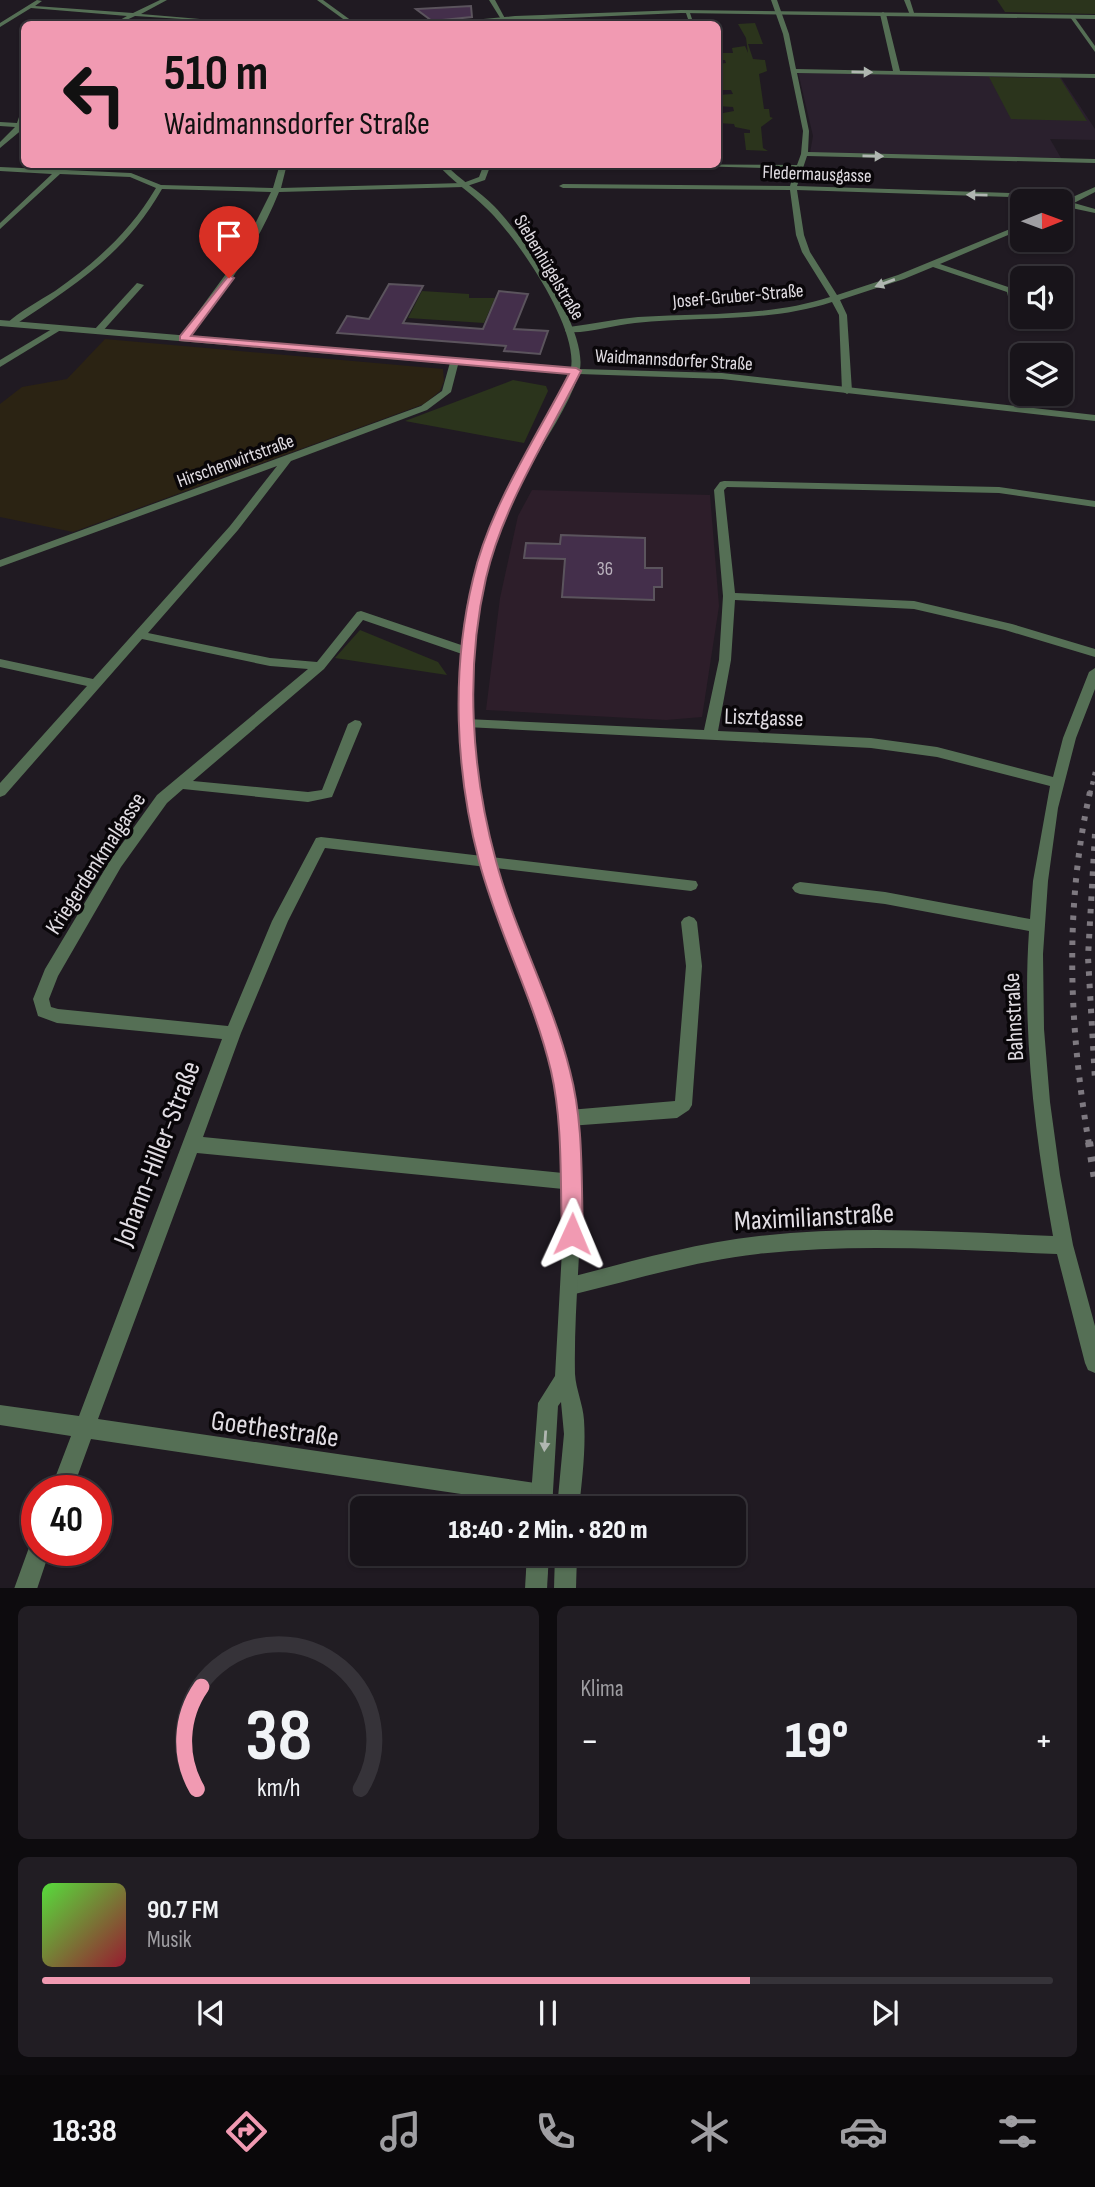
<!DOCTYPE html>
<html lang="de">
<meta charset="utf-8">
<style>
:root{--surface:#18141a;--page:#211d23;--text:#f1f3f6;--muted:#9f9ea2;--line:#363339;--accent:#f19ab2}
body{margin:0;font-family:"Sofia Sans Condensed",sans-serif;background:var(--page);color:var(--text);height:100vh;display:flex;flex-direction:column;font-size:26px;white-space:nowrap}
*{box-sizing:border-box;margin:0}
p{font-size:23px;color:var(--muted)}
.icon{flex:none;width:38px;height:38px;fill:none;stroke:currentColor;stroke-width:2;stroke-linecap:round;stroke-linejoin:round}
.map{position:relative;height:1588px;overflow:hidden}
.details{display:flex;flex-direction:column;gap:18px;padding:18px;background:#0d0b0e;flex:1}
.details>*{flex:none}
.top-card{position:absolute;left:21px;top:21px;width:700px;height:147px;border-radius:10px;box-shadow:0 2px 5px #0004,0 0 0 2px var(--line);background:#f19ab2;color:#111;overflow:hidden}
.needle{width:46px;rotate:89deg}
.tools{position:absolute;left:1010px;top:189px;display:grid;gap:14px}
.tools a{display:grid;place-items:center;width:63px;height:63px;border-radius:10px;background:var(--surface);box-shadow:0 2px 5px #0004,0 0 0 2px var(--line);font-size:35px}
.speed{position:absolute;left:21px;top:1475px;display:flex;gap:14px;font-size:35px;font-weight:700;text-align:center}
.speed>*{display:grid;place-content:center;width:91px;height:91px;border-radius:50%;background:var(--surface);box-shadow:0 2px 5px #0004,0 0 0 2px var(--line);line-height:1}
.speed .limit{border:10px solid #d22;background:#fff;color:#111}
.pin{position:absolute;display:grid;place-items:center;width:60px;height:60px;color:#fff;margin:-72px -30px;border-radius:50% 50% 50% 0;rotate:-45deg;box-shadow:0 0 7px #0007}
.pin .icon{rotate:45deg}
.me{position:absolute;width:77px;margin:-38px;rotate:1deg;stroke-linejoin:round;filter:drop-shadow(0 0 5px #0008)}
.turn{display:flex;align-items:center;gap:24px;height:147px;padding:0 28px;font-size:32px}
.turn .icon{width:91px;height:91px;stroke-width:2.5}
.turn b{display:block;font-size:49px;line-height:60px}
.big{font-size:52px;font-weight:800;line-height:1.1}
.details .widget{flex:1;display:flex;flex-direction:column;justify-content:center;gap:10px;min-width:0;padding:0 24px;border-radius:10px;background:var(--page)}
.details .dial{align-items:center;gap:0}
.dial svg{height:182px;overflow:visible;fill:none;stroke:var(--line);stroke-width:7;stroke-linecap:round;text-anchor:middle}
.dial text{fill:var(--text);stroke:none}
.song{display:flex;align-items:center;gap:21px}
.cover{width:84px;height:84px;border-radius:10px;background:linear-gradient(135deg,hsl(110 70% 55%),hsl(350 70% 35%))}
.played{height:7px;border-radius:4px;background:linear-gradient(90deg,var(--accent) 70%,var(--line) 70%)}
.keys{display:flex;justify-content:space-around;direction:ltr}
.heat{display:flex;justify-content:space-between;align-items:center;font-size:38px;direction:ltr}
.details .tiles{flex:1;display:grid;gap:18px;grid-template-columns:1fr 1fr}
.widget:last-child{grid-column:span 2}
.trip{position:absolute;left:350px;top:1496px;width:396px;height:70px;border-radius:10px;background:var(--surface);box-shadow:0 2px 5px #0004,0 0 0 2px var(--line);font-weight:800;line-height:70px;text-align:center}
.menu{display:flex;height:112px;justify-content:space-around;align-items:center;background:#0a080a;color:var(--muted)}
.menu .icon{width:49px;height:49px}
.menu .on{color:var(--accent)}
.menu b{font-size:32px;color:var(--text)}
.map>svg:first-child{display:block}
.commercial{fill:#2d1e2a}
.industrial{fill:#2b2313}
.built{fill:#2a202d}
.green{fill:#2b341c}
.building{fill:#442f4b;stroke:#5b545d;stroke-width:2}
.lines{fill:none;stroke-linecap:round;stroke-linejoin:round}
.minor{fill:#556f55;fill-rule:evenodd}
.tertiary{fill:#556f55;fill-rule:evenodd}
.rail-far2{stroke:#7e7980;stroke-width:4.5;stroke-dasharray:3.5 6;stroke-linecap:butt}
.rail-far1{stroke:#7e7980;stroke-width:6;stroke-dasharray:4.5 8;stroke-linecap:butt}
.rail{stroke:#7e7980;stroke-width:8;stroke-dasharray:5 10;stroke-linecap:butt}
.oneway{fill:#b0b6b1}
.route{fill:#f19ab2;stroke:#9d6474;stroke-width:2}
.labels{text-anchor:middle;stroke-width:7;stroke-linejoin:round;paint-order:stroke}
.far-street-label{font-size:19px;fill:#e1dde3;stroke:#090609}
.number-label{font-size:19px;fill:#bab2bd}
.street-label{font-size:23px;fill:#e1dde3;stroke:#090609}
.near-street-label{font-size:28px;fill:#e1dde3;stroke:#090609}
</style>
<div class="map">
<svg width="1095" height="1589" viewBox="0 0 1095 1589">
<rect width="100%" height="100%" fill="#201a22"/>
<!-- commercial -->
<polygon class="commercial" points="532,490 710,495 719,606 702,717 666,720 486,710 500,598 518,516"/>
<!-- industrial -->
<polygon class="industrial" points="105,339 443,369 444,381 440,391 424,404 73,532 0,517 0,404 22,387 67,379"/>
<!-- built -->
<polygon class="built" points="798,72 1060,76 1095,129 1095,140 1050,139 1061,158 810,153 813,136"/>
<!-- green -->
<g class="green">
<polygon points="997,0 1095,0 1095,14 1005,12"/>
<polygon points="755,23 763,44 748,44 753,59 765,60 767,71 759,74 764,109 769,109 770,117 773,118 761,127 763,148 768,151 746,150 744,133 750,133 750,130 735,127 734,124 718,123 718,114 734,111 733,107 718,106 718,95 733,94 731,90 718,90 718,64 726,63 725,60 718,60 718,53 733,53 732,48 745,46 748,53 746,38 738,24"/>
<polygon points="989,77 1060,78 1087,121 1011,119"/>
<polygon points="422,291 469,294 469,298 495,298 484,323 408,318"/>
<polygon points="513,380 546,386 548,391 524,443 405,421"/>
<polygon points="360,630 438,662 447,675 335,658"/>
</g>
<!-- building -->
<g class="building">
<polygon points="471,6 472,17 432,21 416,9"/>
<polygon points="389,284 423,286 403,323 483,329 499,291 528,294 514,329 548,331 540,354 504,351 506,346 337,333 347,316 369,319"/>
<polygon points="561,535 645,538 645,568 662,568 662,587 654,587 654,600 562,597 565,559 524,558 526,543 560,544"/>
</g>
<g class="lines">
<!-- minor -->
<g class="minor">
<polygon points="37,0 42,1 35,6 133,13 160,0 167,0 141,14 260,24 135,16 118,24 113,24 127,16 31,8 0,27 0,23"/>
<polygon points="489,0 495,0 508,24 504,24"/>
<path d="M771,0H777L789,34L796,69L893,71L880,14L883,12L886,14L900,71L1095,74V78L797,73L809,131L808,152L1095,159V163L807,156L797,186L1043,194L1066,200L1095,187V192L1074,203L1095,209V213L1062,206L1060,201L1043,198L797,190L804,235L810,252L837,295L898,275L1022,224V229L940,264L1014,289L1022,328L1015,326L1007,292L933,267L904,279L840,300L847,315L852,391L847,394L842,391L839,315L832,302C768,323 701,316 635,323C613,325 588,334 566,332L565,330L569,327C592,324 615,319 638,317C702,313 768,317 830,297L802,252L796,235L790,190L563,188L559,186L563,184L790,186L795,169L622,164L797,165L801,154L803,131L783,34Z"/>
<polygon points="904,0 910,0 915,16 910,15"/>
<polygon points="686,13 690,13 692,19 688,19"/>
<polygon points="1073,15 1095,46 1095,52 1070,17"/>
<polygon points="24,109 24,128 0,148 0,142 15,127 0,126 0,122 17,123 21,111"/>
<path d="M280,164H287L281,188L463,183L479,177L484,164H491L485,180L464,187L279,192C257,247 223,293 187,340L184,341L179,338L239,256L271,192L162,189C124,255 75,285 13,326L6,324C20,311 39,301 55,291C96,262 130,232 156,188L130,177L60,174L0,229V223L52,174L0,171V167L131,173L161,185L273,188Z"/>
<polygon points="137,283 144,285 101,333 95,333 95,329"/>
<polygon points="57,326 64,328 0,367 0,360"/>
<polygon points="451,359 459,361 451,392 427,410 291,461 238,530 148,633 270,658 317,662 357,612 361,611 470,648 472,651 470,654 462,654 363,620 324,669 193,781 308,792 322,790 348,724 355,720 360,721 362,724 332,797 308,802 183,789 167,803 121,867 58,976 49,999 51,1007 58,1009 228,1026 272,921 316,838 321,837 696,881 698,885 696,889 691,891 325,848 288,921 241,1033 203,1137 573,1174 579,1176 582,1182 579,1188 573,1190 197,1153 98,1419 542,1484 550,1487 553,1495 550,1503 542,1506 91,1439 72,1491 50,1491 71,1436 0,1425 0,1405 79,1416 222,1039 57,1023 38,1016 33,999 45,969 111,859 157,795 308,669 270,666 142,639 5,795 0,797 0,783 87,686 0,667 0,659 93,679 230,526 277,466 0,567 0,560 421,406 442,391"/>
<path d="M724,481L999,487L1095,501V507L999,493L727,487L724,490L735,593L914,601L1012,624L1095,649V657L1005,630L914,609L735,600L731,660L718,731L871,738L937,747L1053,777L1063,738L1089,672L1095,668V689L1076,738L1058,808L1048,881L1043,954L1044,1029L1050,1102L1060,1175L1073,1245L1095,1326V1373L1088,1370L1085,1363L1057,1254C957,1250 857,1243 758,1254C695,1261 633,1280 571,1295L564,1293L561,1286L564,1279L571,1277C633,1261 695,1243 759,1236C857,1225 955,1232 1053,1236C1035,1135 1022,1033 1029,931L885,904L800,894L795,892L792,888L795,884L800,882L885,892L1030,919L1033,881L1050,786L937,757L871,748L466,727L459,723L466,719L704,730L719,660L723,596L714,490L720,482Z"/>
<polygon points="689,916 694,918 697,922 702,966 692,1105 689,1110 677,1118 569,1126 563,1123 560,1118 563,1113 569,1110 675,1101 686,966 681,922 684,918"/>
<polygon points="37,1540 37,1550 50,1550 37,1589 14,1589 31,1542"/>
</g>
<!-- tertiary -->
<g class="tertiary">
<polygon points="317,0 323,0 356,24 350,24"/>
<polygon points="681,10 1095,15 1095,19 681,13 430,24 515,16"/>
<path d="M437,164H445C460,180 479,191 494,206C523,236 587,327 580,369L722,373L1095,415V421L722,379L579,374C568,407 546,438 529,468C498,524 479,583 473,647C466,730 479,818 506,897C528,959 559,1020 572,1086C592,1182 573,1277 575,1374C576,1390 583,1404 584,1420C586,1449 582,1480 579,1508H557L564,1434L561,1402L558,1406L552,1508H530L538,1403L555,1376L564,1215L563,1150L555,1085L547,1052L490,894L471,821L459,735L458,691L461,647L467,604L477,562L500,504L557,400L569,374L0,326V320L571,368C578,326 516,236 486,208C470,192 452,181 437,164Z"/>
<polygon points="527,1554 549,1554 547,1589 525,1589"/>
<polygon points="555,1554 577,1554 576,1589 554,1589"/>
</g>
<!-- rail-far2 -->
<polyline class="rail-far2" points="1090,794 1095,772"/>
<!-- rail-far1 -->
<g class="rail-far1">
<polyline points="1095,834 1088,957 1095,1080"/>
<path d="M1089,1144C1069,1028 1064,907 1090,792"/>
</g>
<!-- rail -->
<polyline class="rail" points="1089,1142 1095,1179"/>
</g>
<!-- one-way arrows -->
<defs><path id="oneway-solid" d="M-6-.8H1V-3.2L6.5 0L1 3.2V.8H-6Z" transform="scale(1.75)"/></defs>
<g class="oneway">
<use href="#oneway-solid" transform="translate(862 72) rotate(1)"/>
<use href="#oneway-solid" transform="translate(873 156) rotate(1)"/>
<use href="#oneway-solid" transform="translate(977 195) rotate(-179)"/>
<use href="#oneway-solid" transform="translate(885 283) rotate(160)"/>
<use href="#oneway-solid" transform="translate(545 1441) rotate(94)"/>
</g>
<!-- route -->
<path class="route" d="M229,275L234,278L191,336L576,368L581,371C548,437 503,505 486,578C465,669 471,770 496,861C515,932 552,999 570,1071C584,1124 581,1180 583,1234L580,1241L572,1244L565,1241L562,1234C560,1180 563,1124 551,1071C534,999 498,933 479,861C455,770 451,670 473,579C489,508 536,438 569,374L180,340V336Z"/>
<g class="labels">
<!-- far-street labels -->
<g class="far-street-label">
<text transform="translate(817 173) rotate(2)" y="7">Fledermausgasse</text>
<text transform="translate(550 267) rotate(59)" y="7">Siebenhügelstraße</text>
<text transform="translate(738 295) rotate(-5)" y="7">Josef-Gruber-Straße</text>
<text transform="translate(674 359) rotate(3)" y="7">Waidmannsdorfer Straße</text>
<text transform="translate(235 460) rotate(-20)" y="7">Hirschenwirtstraße</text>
</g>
<!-- number labels -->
<g class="number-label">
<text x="605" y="575">36</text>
</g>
<!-- street labels -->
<g class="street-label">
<text transform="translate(764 717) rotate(2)" y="8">Lisztgasse</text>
<text transform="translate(95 863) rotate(-57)" y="8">Kriegerdenkmalgasse</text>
<text transform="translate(1013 1017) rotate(-93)" y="8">Bahnstraße</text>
</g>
<!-- near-street labels -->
<g class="near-street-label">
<text transform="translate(156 1153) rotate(-69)" y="10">Johann-Hiller-Straße</text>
<text transform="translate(814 1216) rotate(-3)" y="10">Maximilianstraße</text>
<text transform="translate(275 1428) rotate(8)" y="10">Goethestraße</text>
</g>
</g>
</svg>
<div class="tools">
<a><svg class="needle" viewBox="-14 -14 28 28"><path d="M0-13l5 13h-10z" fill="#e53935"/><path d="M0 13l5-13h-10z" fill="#9f9ea2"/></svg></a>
<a><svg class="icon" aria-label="sound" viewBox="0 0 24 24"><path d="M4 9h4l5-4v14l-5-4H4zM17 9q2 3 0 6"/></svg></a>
<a><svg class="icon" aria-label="layers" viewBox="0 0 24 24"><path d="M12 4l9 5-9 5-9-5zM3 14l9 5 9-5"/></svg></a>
</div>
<div class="speed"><div class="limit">40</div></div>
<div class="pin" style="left:229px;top:278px;background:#d93025"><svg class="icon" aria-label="arrive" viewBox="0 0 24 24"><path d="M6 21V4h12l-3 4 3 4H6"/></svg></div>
<svg class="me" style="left:572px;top:1234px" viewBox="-20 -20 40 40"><path d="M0-17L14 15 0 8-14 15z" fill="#f19ab2" stroke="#fff" stroke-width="4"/></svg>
<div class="trip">18:40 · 2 Min. · 820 m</div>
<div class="top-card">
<div class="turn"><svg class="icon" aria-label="left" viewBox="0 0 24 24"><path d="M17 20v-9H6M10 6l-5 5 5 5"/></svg><div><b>510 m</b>Waidmannsdorfer Straße</div></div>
</div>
</div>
<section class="details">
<div class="tiles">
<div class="widget dial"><svg viewBox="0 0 100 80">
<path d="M14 69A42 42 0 1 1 86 69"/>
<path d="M14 69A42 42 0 0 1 16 24" stroke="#f19ab2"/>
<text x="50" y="56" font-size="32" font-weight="700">38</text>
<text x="50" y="72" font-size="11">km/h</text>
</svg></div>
<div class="widget"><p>Klima</p>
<div class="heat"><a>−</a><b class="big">19°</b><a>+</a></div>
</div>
<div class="widget">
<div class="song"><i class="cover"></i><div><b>90.7 FM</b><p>Musik</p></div></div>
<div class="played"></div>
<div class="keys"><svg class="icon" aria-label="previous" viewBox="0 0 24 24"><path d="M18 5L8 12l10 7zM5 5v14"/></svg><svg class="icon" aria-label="pause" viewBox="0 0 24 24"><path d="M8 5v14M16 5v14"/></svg><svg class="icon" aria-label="next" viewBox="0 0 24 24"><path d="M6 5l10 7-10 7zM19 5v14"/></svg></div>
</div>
</div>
</section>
<nav class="menu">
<b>18:38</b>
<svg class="icon on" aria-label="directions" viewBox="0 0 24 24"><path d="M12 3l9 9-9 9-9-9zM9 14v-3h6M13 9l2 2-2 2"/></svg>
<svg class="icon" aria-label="music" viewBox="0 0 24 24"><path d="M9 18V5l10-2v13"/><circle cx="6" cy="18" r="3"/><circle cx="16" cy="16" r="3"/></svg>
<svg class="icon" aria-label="phone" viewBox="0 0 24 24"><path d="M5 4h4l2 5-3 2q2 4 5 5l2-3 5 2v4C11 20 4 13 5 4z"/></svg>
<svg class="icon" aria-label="climate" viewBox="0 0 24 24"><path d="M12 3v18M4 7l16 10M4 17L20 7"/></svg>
<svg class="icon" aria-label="car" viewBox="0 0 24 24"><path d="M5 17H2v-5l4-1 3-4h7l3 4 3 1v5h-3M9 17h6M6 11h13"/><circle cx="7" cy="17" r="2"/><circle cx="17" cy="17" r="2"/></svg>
<svg class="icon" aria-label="filters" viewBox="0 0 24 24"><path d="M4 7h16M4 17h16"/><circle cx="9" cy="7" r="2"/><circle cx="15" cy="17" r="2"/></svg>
</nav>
